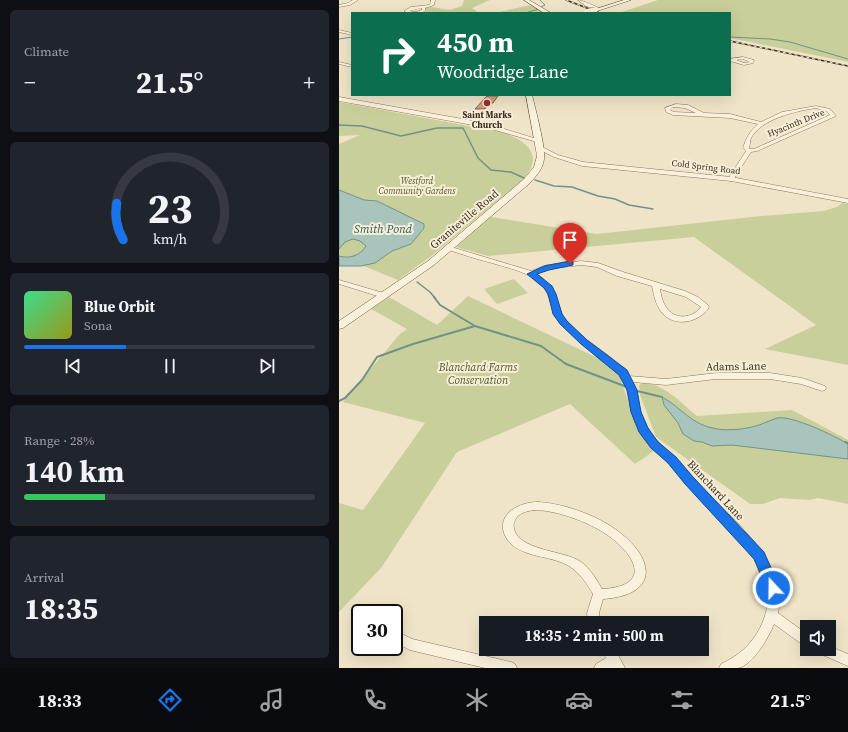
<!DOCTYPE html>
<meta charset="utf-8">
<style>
:root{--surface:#171b24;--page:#20242c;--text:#f1f3f6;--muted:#9ea1a6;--line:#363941;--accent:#1a73e8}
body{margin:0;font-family:"Source Serif 4",serif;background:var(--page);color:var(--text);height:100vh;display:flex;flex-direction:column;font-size:15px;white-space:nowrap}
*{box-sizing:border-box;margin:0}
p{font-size:13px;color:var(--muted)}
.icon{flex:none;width:22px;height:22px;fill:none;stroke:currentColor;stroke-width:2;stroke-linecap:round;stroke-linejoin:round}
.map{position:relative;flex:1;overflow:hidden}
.details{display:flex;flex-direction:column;gap:10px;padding:10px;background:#0d0f14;width:339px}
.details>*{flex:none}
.top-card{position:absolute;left:12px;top:12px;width:380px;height:84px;border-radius:0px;box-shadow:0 4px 16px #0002;background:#0b6e4f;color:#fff;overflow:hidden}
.buttons{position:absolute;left:461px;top:620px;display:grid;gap:8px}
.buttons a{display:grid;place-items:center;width:36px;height:36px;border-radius:0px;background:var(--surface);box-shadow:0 4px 16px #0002;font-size:20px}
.speed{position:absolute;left:12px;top:604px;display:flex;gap:8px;font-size:20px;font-weight:700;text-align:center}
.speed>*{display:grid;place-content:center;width:52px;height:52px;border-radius:50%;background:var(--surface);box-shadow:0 4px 16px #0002;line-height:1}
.speed .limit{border:2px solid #111;border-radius:6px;background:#fff;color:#111}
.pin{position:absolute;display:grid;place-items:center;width:34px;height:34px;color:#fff;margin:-41px -17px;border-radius:50% 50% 50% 0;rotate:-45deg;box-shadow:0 0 4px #0007}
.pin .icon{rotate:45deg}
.me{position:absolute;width:44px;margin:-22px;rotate:339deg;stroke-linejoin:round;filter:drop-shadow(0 0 3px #0008)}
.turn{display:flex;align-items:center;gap:14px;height:84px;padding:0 20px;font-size:18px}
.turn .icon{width:52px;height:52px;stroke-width:2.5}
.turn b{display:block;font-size:28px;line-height:34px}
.big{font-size:30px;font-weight:700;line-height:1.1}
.details .tile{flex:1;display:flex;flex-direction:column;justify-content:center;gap:6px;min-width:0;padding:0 14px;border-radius:6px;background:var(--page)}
.details .dial{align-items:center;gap:0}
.dial svg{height:104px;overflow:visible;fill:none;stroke:var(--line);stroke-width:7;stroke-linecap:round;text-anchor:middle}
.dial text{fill:var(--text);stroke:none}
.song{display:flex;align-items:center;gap:12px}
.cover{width:48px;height:48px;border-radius:6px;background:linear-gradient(135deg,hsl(150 70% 55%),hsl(60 70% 35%))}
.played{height:4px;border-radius:2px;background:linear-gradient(90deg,var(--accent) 35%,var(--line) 35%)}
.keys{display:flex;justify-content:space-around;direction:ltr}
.heat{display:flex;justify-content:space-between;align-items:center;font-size:22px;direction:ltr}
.charge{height:6px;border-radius:3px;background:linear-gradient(90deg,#34c759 28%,var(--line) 0)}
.trip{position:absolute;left:140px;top:616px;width:230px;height:40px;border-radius:0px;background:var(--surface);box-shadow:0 4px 16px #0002;font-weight:700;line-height:40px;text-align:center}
.tab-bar{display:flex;height:64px;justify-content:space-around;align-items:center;background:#090b0e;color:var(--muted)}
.tab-bar .icon{width:28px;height:28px}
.tab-bar .on{color:var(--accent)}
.tab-bar b{font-size:18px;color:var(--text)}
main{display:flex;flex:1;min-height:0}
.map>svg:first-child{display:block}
.green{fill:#c9cf9b}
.water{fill:#a9c4bc;stroke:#6f938a}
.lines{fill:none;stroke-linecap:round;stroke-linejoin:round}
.stream-far2{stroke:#6f938a;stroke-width:1}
.stream-far1{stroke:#6f938a;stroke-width:1.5}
.stream{stroke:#6f938a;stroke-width:2}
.building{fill:#cf9f7d;stroke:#8d5f41}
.minor-casing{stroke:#8d765c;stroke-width:1}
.tertiary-casing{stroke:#8d765c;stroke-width:1}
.secondary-casing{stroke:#6f573f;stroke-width:1}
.minor{fill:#faf1dc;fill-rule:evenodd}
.tertiary{fill:#faf1dc;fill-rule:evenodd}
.secondary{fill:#faf1dc;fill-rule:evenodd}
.rail-casing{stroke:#3d2e20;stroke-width:1.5}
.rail{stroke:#f7eed8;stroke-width:1;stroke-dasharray:3;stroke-linecap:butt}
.secondary-bridge-casing{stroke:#6f573f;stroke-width:6;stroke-linecap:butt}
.secondary-bridge{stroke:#faf1dc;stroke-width:5.5}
.route{fill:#1a73e8;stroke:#114b97}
.poi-dot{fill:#9e2a2b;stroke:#f7eed8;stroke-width:1.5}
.labels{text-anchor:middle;stroke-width:4;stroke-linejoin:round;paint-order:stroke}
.far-poi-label{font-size:9px;font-weight:bold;fill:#3d2e20;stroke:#f7eed8}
.far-street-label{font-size:9px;fill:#3d2e20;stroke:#f7eed8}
.far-park-label{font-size:9px;font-style:italic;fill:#4d5a26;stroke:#f7eed8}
.street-label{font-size:11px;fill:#3d2e20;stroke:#f7eed8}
.park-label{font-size:11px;font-style:italic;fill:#4d5a26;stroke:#f7eed8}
.water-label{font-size:12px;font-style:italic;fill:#2f5d5a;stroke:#f7eed8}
</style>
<main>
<section class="details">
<div class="tile"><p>Climate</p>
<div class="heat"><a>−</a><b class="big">21.5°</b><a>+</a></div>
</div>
<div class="tile dial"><svg viewBox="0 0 100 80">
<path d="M14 69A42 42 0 1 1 86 69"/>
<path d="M14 69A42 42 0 0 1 9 41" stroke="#1a73e8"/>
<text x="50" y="56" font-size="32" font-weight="700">23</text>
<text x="50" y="72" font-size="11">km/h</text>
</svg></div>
<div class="tile">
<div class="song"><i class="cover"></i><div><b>Blue Orbit</b><p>Sona</p></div></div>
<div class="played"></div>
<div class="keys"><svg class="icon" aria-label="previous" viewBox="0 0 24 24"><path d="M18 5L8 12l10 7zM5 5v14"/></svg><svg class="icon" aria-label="pause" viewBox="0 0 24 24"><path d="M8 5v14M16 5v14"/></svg><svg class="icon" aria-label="next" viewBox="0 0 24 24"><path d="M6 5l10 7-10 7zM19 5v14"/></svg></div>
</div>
<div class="tile"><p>Range · 28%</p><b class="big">140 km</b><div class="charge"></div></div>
<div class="tile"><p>Arrival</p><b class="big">18:35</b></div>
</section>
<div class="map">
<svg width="509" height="668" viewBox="0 0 509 668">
<rect width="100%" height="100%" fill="#f0e4c8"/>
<!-- green -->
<g class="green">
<polygon points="125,0 151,0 133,8 140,13 88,13 87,11 87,8 92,7 111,10 123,6"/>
<polygon points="319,0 509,0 509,62 391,38 391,13 280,13"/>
<polygon points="192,5 206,13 156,13"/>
<path d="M0,102L162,132C190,141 207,157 181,182L95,254L59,280L0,256V144L21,135L0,136Z"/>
<polygon points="503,203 509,204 509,365 426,349 477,325 355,237 149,256 117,247 152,217 258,234 422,216 484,211 498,207"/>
<polygon points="175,279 189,293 158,304 145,289"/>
<polygon points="129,296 267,362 280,374 298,428 315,451 296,464 231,404 118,452 42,568 0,612 0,503 24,510 86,423 4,402 60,335 68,329 32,309 50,297 98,325"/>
<path d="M304,383C326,384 342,403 358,416L453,410L509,440V504L479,498L470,500L441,498L424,504H411L317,437L301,395L300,385Z"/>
</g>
<!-- water -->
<g class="water">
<path d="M0,190L25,200L38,201L85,224V228L72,244L53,251L36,263L22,266H0V256C10,259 21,256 27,246L21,241L14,239L6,242L0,249Z"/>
<path d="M323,397C343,408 352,425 378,429C390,431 408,429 420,425C426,423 432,420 438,418C453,415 496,436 509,444V459L393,445L373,446L363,442L355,441L344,434L339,423L325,405Z"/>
</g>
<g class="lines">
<!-- stream-far2 -->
<g class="stream-far2">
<polyline points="201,0 206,5 202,7"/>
<polyline points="186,13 200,9"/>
<polyline points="391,37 431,39 451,42 509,59"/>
<polyline points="0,39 13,37"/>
</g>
<!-- stream-far1 -->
<g class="stream-far1">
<polyline points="0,125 23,126 62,136 98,128 124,128 139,158 152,170 172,172 185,178"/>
<polyline points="196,180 215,186 233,187 259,196 276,199 290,205 314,209"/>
<polyline points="78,282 91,292 96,298"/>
</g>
<!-- stream -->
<g class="stream">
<polyline points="95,297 101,305 136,326 202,346 227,364 288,387"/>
<polyline points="294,390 323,397"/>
<polyline points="0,401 6,398 23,380 38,357 74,344 136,326"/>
<polyline points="506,442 509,443"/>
</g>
</g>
<!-- building -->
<polygon class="building" points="148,96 159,96 154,103 150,103 146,109 136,109"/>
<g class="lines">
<!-- minor casing -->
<g class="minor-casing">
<g id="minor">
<polygon points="14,0 19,0 11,5 0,7 0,5 9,3"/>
<path d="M92,0H96L95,5L86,8V11C81,14 70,14 65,11L72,7L90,5L92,3ZM83,8V10L77,12L70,11Z"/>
<path d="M239,0C243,0 258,7 262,9L260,10L247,6Z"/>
<polygon points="0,30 13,33 13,35 0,32"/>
<path d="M404,57L415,60L414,63L405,65L391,61V59ZM404,59L411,62L405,63L397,60Z"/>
<polygon points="0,62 13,65 13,67 0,64"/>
<path d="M337,104L349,105L365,113L391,114L422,122L443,112L477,106L491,109L497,116L418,151L412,152L394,180L392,181L389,179L407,151L404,148C407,138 411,131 419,124L391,118L334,115L327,112L326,108ZM334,107L346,108L357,113L335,112L331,110ZM477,108L487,111L491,115L415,149H411L410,148C411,145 411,141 412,138C422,119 457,111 477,108Z"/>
<path d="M109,246L192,271L208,265L242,261L259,263L284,272L346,291L359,297L369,305L370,307L369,309C359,322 338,327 325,315C317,307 315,296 313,286L278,276L258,267L242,265L209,269L198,274C209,281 215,290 219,303C221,308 223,315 226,320C243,342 273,352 290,376L327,379L377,373H431L463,378L486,386L487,388L486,390L483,391L462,384L431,379H377L327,385L294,382L304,420L312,434C319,442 327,448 334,456C344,466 353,477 363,488C393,518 450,564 439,613L468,634V647L464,645L435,624C430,637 414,665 399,668C393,668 386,668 380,668L382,664C399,656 412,645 421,628C427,616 431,601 428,587C420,551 376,515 351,488C343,480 336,470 327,461C320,454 312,448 306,440C301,432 296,424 294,416C291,404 290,391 284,381C271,356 240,345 222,324C211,312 213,293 200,282C186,271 169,268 153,263C137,259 122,254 107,249L106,248ZM321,289L347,297L362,307C353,319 335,320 327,307C323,301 322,295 321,289Z"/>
<polygon points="0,280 48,294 49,296 45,298 0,284"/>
<path d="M199,502C223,503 257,515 276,529C315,556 323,595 264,599L260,613L261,623H249L248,613L254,594C248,584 241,573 230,566C214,556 189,558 173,545C168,540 165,535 164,529C162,510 184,502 199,502ZM195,510C218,510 249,522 267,534C296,554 315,586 263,589C257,578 248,564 237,559C221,551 178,549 175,528C174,524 175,521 178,517C183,512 189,511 195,510Z"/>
<polygon points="59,632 73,639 172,662 176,664 178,668 146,668 71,650 55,642 55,634"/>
<polygon points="490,646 509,654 509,666 479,653 477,649 490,649"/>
<polygon points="263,649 276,649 286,668 255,668 257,664 267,658"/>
</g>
</g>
<!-- tertiary casing -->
<g class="tertiary-casing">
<g id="tertiary">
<polygon points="0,97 146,123 201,140 198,142 145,127 0,101"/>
<polygon points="201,146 219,155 244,162 392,177 509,199 509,203 392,181 243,166 215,157 199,149 199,147"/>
</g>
</g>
<!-- secondary casing -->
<g class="secondary-casing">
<g id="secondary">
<polygon points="185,0 190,0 212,13 205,13"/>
<polygon points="285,0 292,0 258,11 254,10"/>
<path d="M187,95H193C196,107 207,149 205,159C204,169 197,176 191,183L95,265L4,328L0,329V321L89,261L185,179L195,167L198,156Z"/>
</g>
</g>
<!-- minor -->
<use href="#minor" class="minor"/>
<!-- tertiary -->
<use href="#tertiary" class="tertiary"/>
<!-- secondary -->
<use href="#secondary" class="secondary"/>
<!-- rail casing -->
<g class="rail-casing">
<g id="rail">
<polyline points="227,0 261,13"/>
<polyline points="391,41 509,66"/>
</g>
</g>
<!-- rail -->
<use href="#rail" class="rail"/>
<!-- secondary-bridge casing -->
<g class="secondary-bridge-casing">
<polyline id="secondary-bridge" points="248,12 256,10"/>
</g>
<!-- secondary-bridge -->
<use href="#secondary-bridge" class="secondary-bridge"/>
</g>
<!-- route -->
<polygon class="route" points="231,261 234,262 234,265 210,270 198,274 213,286 217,294 223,314 228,321 248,340 288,370 298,390 302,412 309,428 319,442 337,457 354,477 425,552 441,588 439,592 434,594 429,592 415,559 346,484 329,463 312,448 300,432 292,412 288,390 280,375 242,344 221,324 214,314 209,294 205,288 188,274 205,266"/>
<!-- markers -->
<circle class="poi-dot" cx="148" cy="103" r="4"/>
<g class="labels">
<!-- far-poi labels -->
<g class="far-poi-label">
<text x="148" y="118">Saint Marks<tspan x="148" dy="10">Church</tspan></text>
</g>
<!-- far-street labels -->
<g class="far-street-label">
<text transform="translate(457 123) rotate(-22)" y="3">Hyacinth Drive</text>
<text transform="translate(367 167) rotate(7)" y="3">Cold Spring Road</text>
</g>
<!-- far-park labels -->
<g class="far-park-label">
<text x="78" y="184">Westford<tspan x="78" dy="10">Community Gardens</tspan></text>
</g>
<!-- street labels -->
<g class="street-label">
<text transform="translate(125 219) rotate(-40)" y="4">Graniteville Road</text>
<text transform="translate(397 366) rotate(-1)" y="4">Adams Lane</text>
<text transform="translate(377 490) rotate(47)" y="4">Blanchard Lane</text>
</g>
<!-- park labels -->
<g class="park-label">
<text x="139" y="371">Blanchard Farms<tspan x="139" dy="13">Conservation</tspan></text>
</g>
<!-- water labels -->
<g class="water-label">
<text x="44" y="233">Smith Pond</text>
</g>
</g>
</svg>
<div class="buttons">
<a><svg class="icon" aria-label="sound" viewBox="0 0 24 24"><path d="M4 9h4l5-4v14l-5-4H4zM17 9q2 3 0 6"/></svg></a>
</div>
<div class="speed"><div class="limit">30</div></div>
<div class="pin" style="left:231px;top:264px;background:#d93025"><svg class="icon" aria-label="arrive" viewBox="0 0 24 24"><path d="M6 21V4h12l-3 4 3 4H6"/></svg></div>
<svg class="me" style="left:434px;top:588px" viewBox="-20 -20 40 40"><circle r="17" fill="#1a73e8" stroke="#fff" stroke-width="3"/><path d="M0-11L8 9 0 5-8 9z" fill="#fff"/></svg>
<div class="trip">18:35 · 2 min · 500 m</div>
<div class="top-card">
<div class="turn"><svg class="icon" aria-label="right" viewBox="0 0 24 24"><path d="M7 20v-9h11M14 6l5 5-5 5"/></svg><div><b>450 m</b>Woodridge Lane</div></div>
</div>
</div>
</main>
<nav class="tab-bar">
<b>18:33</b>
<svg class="icon on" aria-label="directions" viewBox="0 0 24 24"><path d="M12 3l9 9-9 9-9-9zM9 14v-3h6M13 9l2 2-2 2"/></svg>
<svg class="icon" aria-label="music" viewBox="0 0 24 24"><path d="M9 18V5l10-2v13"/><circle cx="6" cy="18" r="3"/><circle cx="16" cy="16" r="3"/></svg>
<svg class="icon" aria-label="phone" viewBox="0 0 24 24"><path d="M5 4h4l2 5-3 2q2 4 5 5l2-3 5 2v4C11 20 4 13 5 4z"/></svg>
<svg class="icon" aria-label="climate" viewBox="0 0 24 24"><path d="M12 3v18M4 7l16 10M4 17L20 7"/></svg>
<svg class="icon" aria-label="car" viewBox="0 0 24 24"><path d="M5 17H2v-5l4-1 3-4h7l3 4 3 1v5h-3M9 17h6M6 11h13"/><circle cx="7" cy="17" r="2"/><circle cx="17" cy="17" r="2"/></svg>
<svg class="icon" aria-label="filters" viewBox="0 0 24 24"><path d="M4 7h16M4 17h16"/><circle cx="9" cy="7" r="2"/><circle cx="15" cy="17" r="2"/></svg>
<b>21.5°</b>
</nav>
